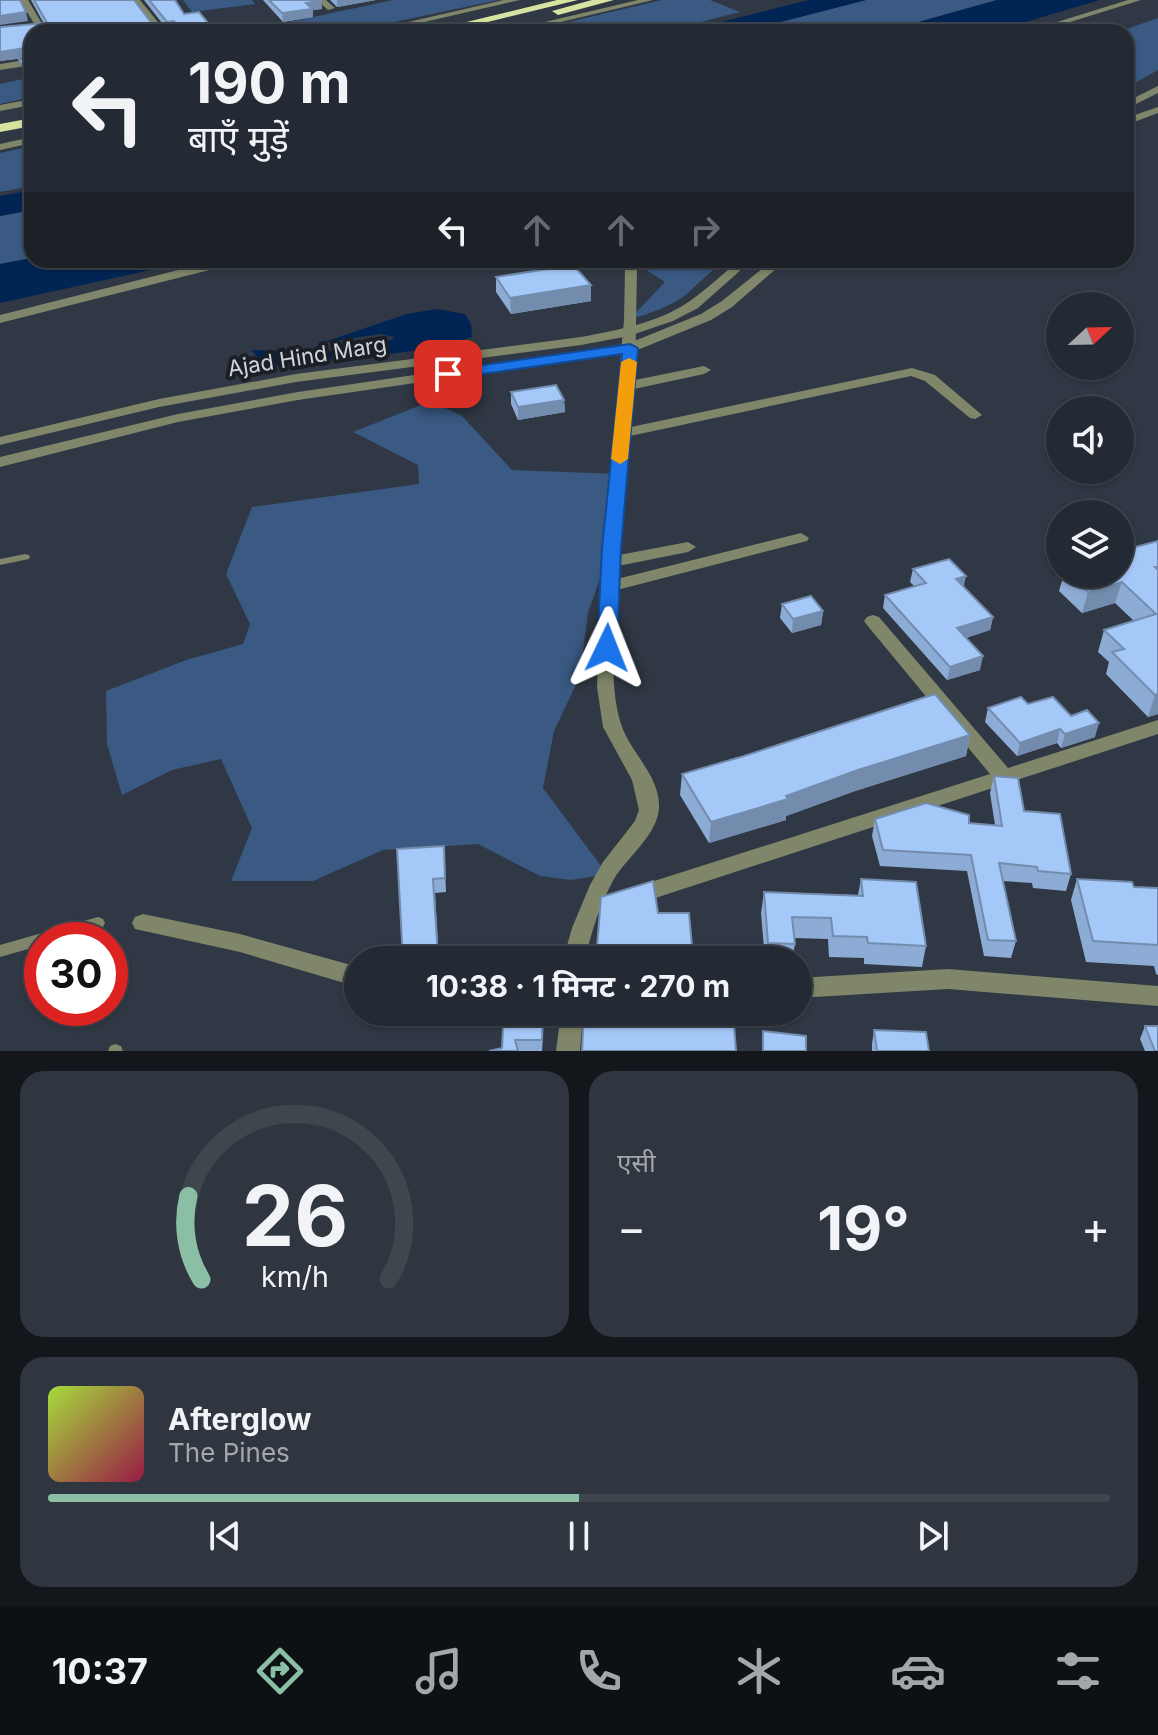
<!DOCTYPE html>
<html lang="hi">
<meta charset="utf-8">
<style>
:root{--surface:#232a33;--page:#2f363f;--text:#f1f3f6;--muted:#a3a7ac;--line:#40464e;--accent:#8abfa5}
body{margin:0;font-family:Inter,"Noto Sans Devanagari",sans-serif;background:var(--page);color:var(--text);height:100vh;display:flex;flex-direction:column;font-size:30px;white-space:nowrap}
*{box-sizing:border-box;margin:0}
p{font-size:26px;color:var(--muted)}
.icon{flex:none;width:44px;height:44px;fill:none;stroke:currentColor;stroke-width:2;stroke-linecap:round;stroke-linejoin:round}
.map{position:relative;height:1051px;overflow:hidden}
.sheet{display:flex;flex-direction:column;gap:20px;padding:20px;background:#13171c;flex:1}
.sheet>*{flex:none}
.guide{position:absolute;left:24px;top:24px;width:1110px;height:244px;border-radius:24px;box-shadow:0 2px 6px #0004,0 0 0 2px var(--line);background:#232a33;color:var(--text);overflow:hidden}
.needle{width:52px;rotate:68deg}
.tools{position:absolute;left:1046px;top:292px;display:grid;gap:16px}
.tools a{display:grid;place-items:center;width:88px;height:88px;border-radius:50%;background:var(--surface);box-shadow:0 2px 6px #0004,0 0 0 2px var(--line);font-size:40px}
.speed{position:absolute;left:24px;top:922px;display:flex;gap:16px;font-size:40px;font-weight:700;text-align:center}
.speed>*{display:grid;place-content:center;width:104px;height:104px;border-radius:50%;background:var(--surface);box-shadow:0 2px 6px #0004,0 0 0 2px var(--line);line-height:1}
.speed .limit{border:12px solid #d22;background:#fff;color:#111}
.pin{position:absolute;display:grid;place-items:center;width:68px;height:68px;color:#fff;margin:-34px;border-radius:16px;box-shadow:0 4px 12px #0006}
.me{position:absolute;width:88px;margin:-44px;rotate:2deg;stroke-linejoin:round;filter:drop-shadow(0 0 6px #0008)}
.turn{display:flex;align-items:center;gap:28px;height:168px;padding:0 32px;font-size:36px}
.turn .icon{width:104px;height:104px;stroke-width:2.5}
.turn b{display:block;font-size:56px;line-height:68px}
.lanes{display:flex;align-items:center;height:76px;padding:0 32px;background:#0003;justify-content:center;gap:40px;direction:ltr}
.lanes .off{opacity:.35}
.big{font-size:60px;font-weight:700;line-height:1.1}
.sheet .widget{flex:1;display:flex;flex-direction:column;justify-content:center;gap:12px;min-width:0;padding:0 28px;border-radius:24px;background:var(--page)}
.sheet .dial{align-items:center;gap:0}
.dial svg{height:208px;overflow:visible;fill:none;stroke:var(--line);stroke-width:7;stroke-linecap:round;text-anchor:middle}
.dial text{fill:var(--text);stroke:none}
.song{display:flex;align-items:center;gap:24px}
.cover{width:96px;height:96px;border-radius:12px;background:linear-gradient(135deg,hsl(80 70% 55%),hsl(340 70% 35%))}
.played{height:8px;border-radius:4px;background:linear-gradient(90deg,var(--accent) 50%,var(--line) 50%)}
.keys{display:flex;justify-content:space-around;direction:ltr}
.heat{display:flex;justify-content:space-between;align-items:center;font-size:44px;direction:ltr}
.sheet .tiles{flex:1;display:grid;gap:20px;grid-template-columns:1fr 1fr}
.widget:last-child{grid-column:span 2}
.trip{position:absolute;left:344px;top:946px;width:468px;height:80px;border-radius:40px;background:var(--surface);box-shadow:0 2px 6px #0004,0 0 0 2px var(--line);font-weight:700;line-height:80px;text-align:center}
.tabs{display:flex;height:128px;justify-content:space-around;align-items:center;background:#0e1114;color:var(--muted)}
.tabs .icon{width:56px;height:56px}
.tabs .selected{color:var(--accent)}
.tabs b{font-size:36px;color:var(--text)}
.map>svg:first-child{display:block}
.green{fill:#3a5983}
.water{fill:#002554}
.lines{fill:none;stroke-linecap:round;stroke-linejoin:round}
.service{fill:#808669;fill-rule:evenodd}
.minor{fill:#808669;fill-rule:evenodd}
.tertiary{fill:#808669;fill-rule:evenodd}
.trunk{fill:#d6e4a0;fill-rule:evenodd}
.wall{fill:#8dacd5}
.shaded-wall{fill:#738cae}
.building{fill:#a4c8f8;stroke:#738cae;stroke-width:2}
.route{fill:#1a73e8;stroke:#114b97;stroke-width:2}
.slow{fill:#f59e0b}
.labels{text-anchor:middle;stroke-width:8;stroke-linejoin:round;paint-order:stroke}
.street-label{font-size:22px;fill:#ced4dc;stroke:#1b1f25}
</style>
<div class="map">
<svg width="1158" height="1051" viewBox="0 0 1158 1051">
<rect width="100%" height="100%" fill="#2f3844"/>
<!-- green -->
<g class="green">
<polygon points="183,0 252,0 255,4 192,12"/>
<polygon points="393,0 499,0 346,32 243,32"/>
<polygon points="662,0 710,0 740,12 662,32 526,32"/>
<polygon points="866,0 997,0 883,32 742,32"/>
<polygon points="1158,18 1158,70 1126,88 1126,32 1118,32"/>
<polygon points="32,77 32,97 0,104 0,84"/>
<polygon points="32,146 32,186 0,192 0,153"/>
<polygon points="32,210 32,258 0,264 0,216"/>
<path d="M631,260H726C712,270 701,281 688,293C673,306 649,314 630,319L665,282Z"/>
<polygon points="431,401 462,416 512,470 619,474 611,548 588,612 580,676 554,731 543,788 607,874 571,880 540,876 478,844 383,850 313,881 231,881 252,828 221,759 172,770 122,795 107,744 106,691 186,660 243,644 250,624 226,574 252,507 419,484 418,465 353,432"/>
</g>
<!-- water -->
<g class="water">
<polygon points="808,0 866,0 742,32 682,32"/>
<polygon points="997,0 1100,0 991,32 883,32"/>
<polygon points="32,190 32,210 0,216 0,196"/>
<polygon points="32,258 32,260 196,260 0,303 0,264"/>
<path d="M437,309L465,314L471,324L472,337C406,360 333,354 265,368L252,350C282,351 374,357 394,337L381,334L321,343L407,314Z"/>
</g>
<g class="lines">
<!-- service -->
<g class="service">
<polygon points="25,554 29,555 30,557 29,559 0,565 0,559"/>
<polygon points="98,917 103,919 105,923 103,927 58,940 42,940 42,945 0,957 0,945"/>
<polygon points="115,1044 121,1046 123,1051 108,1051 110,1046"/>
</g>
<!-- minor -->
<g class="minor">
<polygon points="20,0 28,0 47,32 39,32"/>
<polygon points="132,0 140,0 166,32 157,32"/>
<polygon points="317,0 326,0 335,8 328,10"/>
<polygon points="32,59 32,65 0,70 0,64"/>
<path d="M618,260H631L637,268L635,380L704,366L711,370L704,374L634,389L631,427L912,368L935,375L982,415L975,419L970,418L925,381L911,376L630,436L619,555L688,542L696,547L688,552L618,566L617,579L801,533L809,538L807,541L617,590C615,632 608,683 621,724C630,752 660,776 659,807C658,835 627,857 614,879C600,904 591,933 585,960H563L572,928L590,885L603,862L635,821L639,810L632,780L603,727L597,687L601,577L624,320L625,269Z"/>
<polygon points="873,615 879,617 1008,768 1158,720 1158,734 634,905 626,902 623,896 626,890 990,774 867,625 864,621 867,617"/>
<polygon points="143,914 240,934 358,967 358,987 240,952 135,929 132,923 135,917"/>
<polygon points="948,969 1158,986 1158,1006 948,989 798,998 798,978"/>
<polygon points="561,1012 583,1012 580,1051 556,1051"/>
</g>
<!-- tertiary -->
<g class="tertiary">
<polygon points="504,0 520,0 381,32 365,32"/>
<polygon points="638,0 653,0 519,32 503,32"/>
<polygon points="1128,0 1141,0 1038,32 1025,32"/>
<polygon points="1158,86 1158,93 1126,109 1126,102"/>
<polygon points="32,99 32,105 0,111 0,105"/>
<polygon points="1158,107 1158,113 1126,125 1126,118"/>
<polygon points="32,137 32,143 0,150 0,144"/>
<polygon points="218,260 239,260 237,263 0,323 0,315"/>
<path d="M739,260H752L698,308L673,321L629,336L581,345L296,382L159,407L0,445V437L159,399L296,374L581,337C618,330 658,323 690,301C707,289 723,274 739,260Z"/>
<polygon points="773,260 786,260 732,307 711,320 635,351 298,400 178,422 0,467 0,457 178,414 298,392 627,344 701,314 722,301"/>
</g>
<!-- trunk -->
<g class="trunk">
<polygon points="557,0 578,0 447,32 425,32"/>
<polygon points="592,0 614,0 558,15 552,11"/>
<polygon points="32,118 32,126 0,132 0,124"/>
</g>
</g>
<!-- wall -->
<g class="wall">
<polygon points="31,0 134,0 32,57 0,61 0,27 44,24"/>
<polygon points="144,0 175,0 184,14 213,32 177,32 175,31 169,32"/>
<polygon points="263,0 321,0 322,9 313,10 313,17 283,22"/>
<polygon points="330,0 376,0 337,7"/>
<polygon points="496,277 591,301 511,314 496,292"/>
<polygon points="511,392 564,400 565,412 518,420 511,404"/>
<polygon points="1158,541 1158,714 1148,717 1106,674 1109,662 1098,652 1104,630 1134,621 1115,603 1082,613 1059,591 1064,574 1120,574"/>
<polygon points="913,569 964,587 993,617 990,630 966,638 980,670 947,680 883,608 885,595 914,586 910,582"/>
<polygon points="782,604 823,611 821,625 792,633 780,618"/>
<polygon points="1028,704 1071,716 1095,737 1061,748 1057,743 1017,756 985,722 988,708"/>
<polygon points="970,735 966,756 855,791 786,816 786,820 709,843 680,795 682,774"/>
<polygon points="994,776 1024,811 1071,874 1066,891 1033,888 1032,883 1002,881 1016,941 1011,958 984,956 967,871 880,866 872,836 875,819 995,825 990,793"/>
<polygon points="444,846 446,892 435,893 439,960 403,960"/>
<polygon points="861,879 926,946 922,967 864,964 864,958 829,957 828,939 794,938 795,944 792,960 765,960 761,913 764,892 858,895"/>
<polygon points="1077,879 1134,887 1158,888 1158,975 1156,974 1154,966 1086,962 1071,900"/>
<polygon points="658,913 693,957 693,960 596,960"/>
<polygon points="544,1012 542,1051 489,1051 502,1048"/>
<polygon points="1145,1026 1158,1051 1145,1051 1140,1039"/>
<polygon points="874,1030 929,1051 872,1051 872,1044"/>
</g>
<!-- shaded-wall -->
<g class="shaded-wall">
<polygon points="337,0 376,0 337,7"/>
<polygon points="321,1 322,9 313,10 313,17 283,22 282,13 306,3"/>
<polygon points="26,12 28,21 0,25 0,16"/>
<polygon points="174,21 175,31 169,32 167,22"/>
<polygon points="153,25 154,32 138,32 137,27"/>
<polygon points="32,47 32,57 0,61 0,52"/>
<polygon points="32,62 32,72 23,73 21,64"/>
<polygon points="591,285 591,301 511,314 510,298"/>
<polygon points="564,400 565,412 518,420 518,407"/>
<polygon points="966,576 963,590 956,579"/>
<polygon points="1122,582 1115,603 1082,613 1088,592"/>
<polygon points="823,611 821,625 792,633 793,619"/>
<polygon points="993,617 990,630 954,641 957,628"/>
<polygon points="983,656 980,670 947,680 950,667"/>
<polygon points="1158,694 1158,714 1148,717 1155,695"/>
<polygon points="1099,723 1095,737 1061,748 1065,734"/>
<polygon points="1060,729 1057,743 1017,756 1020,743"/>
<polygon points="970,735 966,756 855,791 786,816 786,820 709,843 711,822 858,770"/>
<polygon points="543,1012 544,1012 542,1051 542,1040"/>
</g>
<!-- building -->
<g class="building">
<polygon points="0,0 20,0 26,12 0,16"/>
<polygon points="34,0 134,0 153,25 137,27 141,32 32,32 32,52 32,47 0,52 0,27 47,23"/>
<polygon points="149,0 175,0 184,14 199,12 213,29 182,32 174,21 167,22"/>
<polygon points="269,0 321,0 321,1 306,3 312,9 282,13"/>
<polygon points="32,58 32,62 21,64 19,60"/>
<polygon points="573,265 591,285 510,298 496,277"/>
<polygon points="556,385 564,400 518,407 511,392"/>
<polygon points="1158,541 1158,567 1155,567 1158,570 1158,694 1155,695 1112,652 1124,649 1104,630 1156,614 1122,582 1088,592 1069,574 1120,574 1120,551"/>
<polygon points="949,559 966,576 956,579 993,617 957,628 983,656 950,667 885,595 926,583 913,569"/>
<polygon points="811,596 823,611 793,619 782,604"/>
<polygon points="935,694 970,735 858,770 786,796 788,799 711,822 682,774 744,756"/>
<polygon points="1021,697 1028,704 1053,697 1071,716 1087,710 1099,723 1065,734 1060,729 1020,743 988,708"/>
<polygon points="994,776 1018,778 1024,811 1060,814 1071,874 1038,871 1037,867 999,863 1016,941 988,940 971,855 883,850 875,819 926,803 969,815 969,823 1002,826"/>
<polygon points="444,846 445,878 433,879 438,957 403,960 397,849"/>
<polygon points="861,879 916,882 926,946 868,943 867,937 833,936 831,918 792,917 795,944 768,943 764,892 863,896"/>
<polygon points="1077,879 1132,882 1134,887 1158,888 1158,945 1093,941"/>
<polygon points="653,881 658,913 689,913 693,957 655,960 596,960 601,897"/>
<polygon points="504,1012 543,1012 542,1040 515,1040 518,1051 489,1051 502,1048"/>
<polygon points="584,1012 733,1012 736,1051 582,1051"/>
<polygon points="1145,1026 1158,1026 1158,1051 1155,1051"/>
<polygon points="874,1030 926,1032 929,1051 877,1051"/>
<polygon points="763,1031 806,1036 806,1051 763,1051"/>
</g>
<!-- route -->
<polygon class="route" points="630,344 638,348 621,548 617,648 607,655 597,648 602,548 622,354 448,379 440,374 448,370"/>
<!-- slow -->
<polygon class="slow" points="629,358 637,362 628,459 620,464 611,459 621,362"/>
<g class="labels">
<!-- street labels -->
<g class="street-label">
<text transform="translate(307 356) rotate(-9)" y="8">Ajad Hind Marg</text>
</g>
</g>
</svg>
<div class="tools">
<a><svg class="needle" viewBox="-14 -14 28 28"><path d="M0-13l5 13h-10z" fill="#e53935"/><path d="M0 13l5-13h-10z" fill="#a3a7ac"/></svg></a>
<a><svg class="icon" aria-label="sound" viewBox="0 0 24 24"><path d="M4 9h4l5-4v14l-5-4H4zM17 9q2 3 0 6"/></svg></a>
<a><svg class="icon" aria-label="layers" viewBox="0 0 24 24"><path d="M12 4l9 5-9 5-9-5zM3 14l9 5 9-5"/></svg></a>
</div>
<div class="speed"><div class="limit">30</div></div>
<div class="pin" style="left:448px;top:374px;background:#d93025"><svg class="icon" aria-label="arrive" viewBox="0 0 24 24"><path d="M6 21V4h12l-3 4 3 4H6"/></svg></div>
<svg class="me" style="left:607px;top:648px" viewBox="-20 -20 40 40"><path d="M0-17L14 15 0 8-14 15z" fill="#1a73e8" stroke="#fff" stroke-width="4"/></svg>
<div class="trip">10:38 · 1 मिनट · 270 m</div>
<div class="guide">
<div class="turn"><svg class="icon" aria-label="left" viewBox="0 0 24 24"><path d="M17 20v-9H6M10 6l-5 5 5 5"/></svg><div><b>190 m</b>बाएँ मुड़ें</div></div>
<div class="lanes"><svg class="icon" aria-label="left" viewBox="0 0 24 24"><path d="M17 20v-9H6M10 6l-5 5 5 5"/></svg><svg class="icon off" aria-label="ahead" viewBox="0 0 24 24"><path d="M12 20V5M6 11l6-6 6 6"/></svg><svg class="icon off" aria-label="ahead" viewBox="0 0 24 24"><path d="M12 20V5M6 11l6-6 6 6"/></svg><svg class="icon off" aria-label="right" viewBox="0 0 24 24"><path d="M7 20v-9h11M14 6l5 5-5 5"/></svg></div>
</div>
</div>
<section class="sheet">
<div class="tiles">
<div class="widget dial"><svg viewBox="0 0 100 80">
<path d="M14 69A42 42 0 1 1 86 69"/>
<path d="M14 69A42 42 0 0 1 9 37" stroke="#8abfa5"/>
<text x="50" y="56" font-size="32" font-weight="700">26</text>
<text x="50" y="72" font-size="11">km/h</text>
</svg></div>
<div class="widget"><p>एसी</p>
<div class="heat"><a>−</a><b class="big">19°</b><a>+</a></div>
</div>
<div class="widget">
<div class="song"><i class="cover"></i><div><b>Afterglow</b><p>The Pines</p></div></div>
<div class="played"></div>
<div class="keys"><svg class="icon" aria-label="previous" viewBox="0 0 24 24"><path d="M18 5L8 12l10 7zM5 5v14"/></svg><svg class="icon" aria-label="pause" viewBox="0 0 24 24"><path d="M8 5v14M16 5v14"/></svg><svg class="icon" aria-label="next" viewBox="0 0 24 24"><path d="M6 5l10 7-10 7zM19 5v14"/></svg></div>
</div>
</div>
</section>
<nav class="tabs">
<b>10:37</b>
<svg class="icon selected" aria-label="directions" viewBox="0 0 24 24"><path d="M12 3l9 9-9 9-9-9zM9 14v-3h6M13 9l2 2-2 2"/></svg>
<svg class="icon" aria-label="music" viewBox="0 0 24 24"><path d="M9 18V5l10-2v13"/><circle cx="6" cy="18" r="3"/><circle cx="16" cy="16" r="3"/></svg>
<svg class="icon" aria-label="phone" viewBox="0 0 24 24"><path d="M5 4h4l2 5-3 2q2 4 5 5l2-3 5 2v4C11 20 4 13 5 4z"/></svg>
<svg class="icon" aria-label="climate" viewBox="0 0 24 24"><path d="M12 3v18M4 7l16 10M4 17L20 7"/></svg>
<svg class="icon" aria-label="car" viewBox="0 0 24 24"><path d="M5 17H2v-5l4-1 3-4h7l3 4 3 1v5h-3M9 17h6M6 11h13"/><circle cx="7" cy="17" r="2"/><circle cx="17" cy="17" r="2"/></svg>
<svg class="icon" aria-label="filters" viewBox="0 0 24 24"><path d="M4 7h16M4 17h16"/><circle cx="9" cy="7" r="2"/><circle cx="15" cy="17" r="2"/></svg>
</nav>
